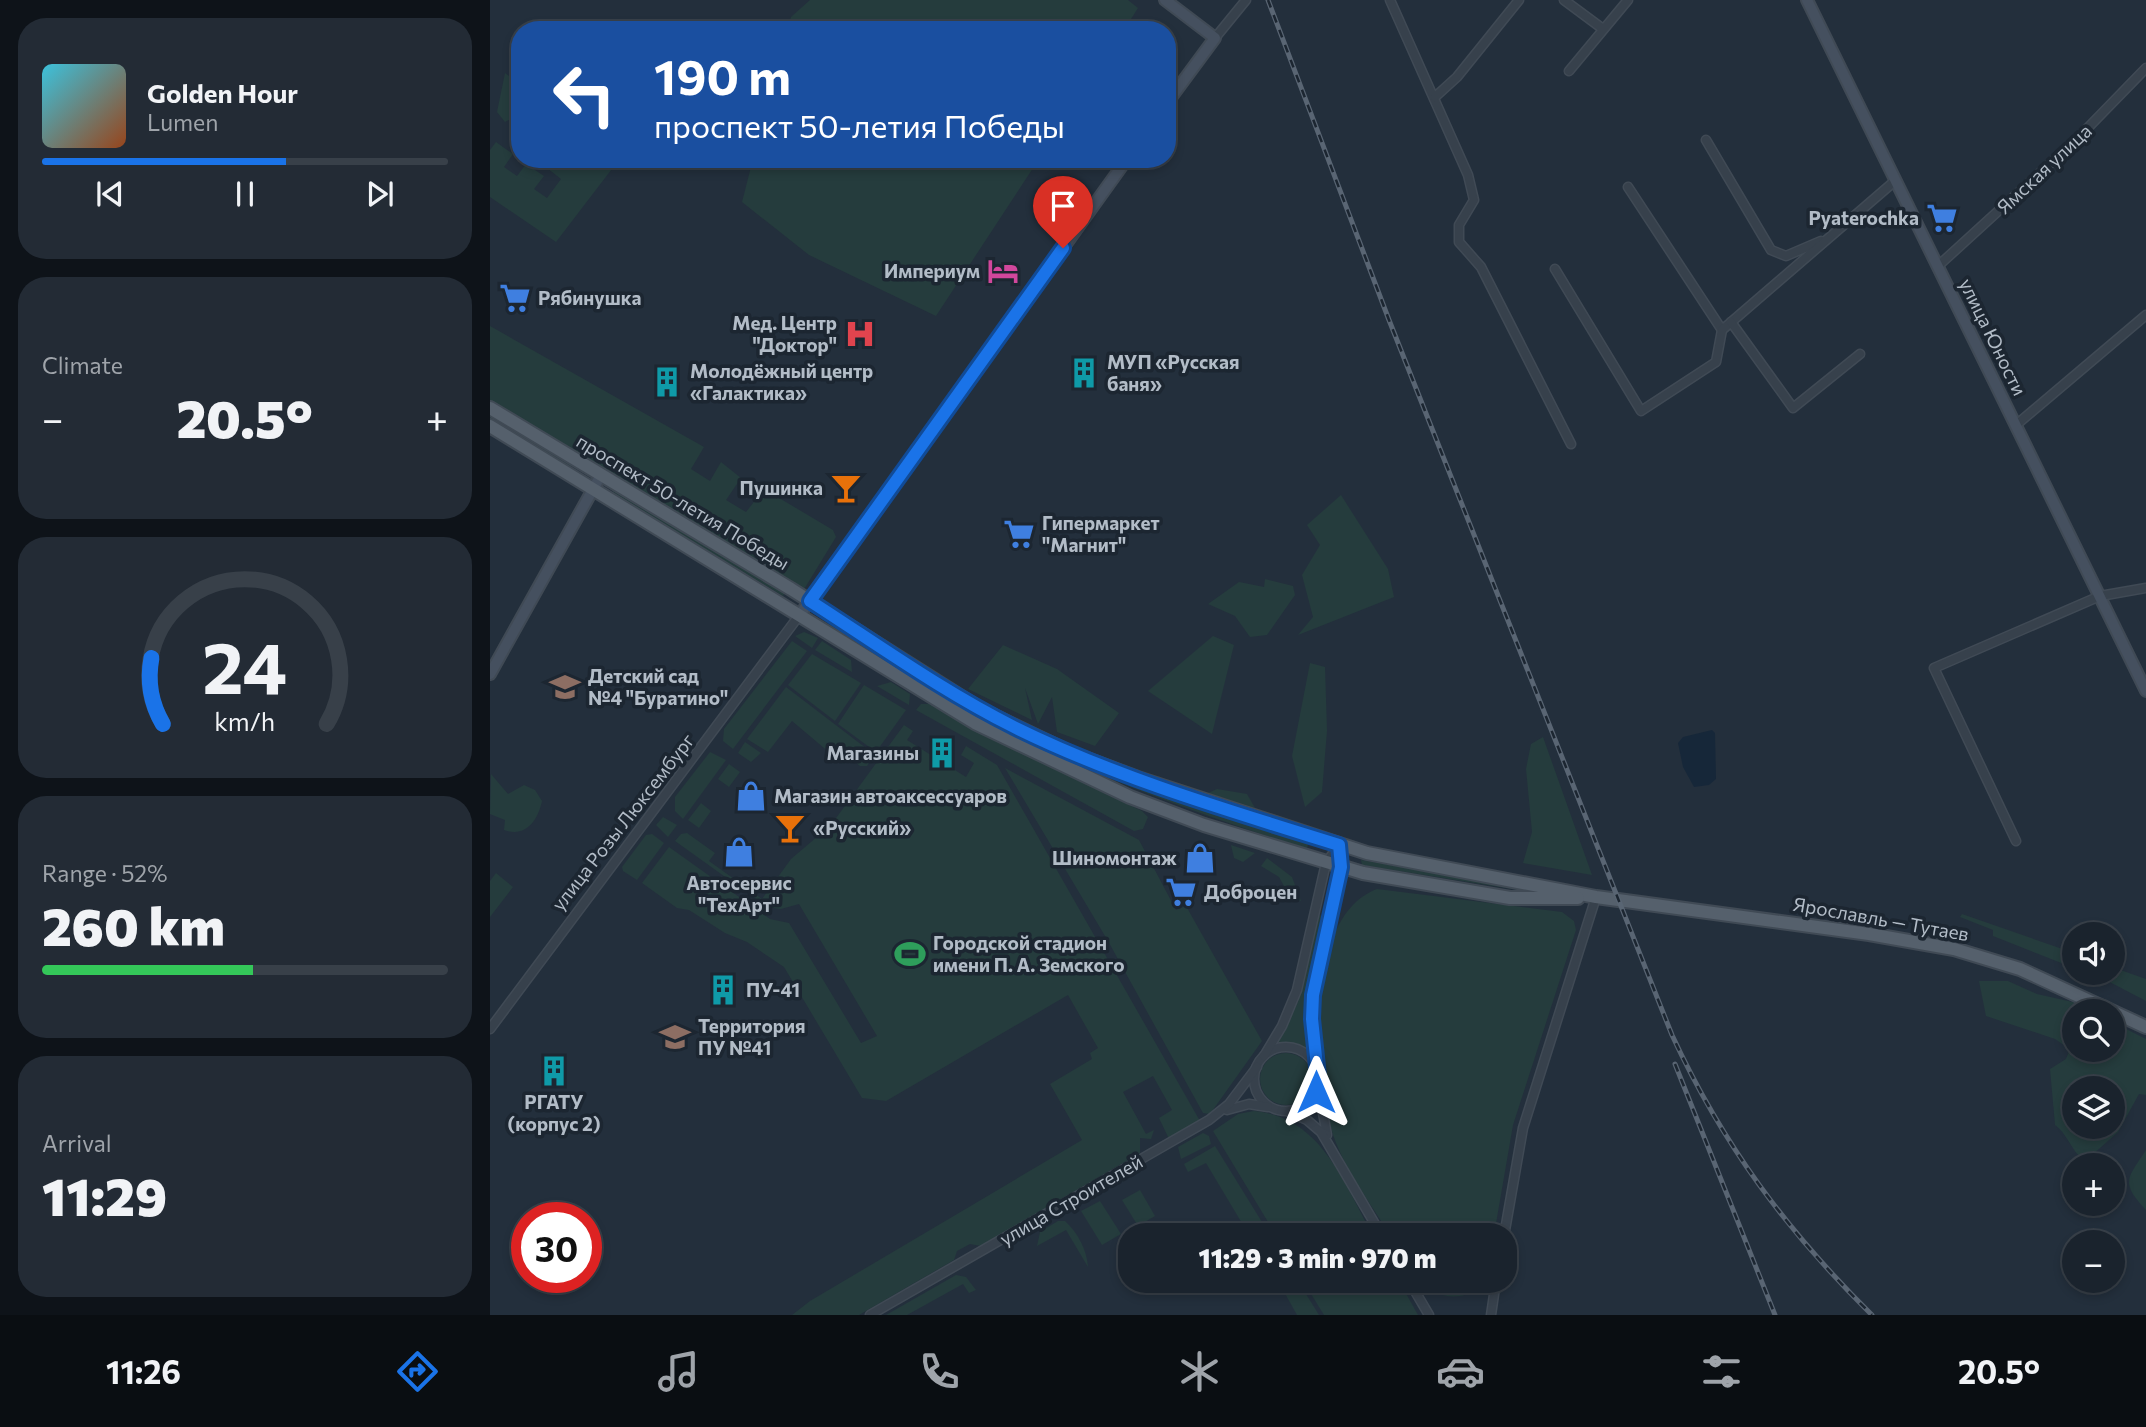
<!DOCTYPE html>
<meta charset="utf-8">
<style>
:root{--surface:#1a232d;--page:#232b35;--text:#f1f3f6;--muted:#9fa4aa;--line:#384049;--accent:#1a73e8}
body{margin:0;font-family:Commissioner,sans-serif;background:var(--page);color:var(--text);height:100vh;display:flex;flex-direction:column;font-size:26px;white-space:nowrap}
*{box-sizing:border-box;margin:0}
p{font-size:23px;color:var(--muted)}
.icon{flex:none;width:38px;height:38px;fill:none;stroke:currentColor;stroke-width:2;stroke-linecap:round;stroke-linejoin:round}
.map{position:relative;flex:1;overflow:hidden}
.details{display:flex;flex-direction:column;gap:18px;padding:18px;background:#0e1319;width:490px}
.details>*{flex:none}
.banner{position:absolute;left:21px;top:21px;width:665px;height:147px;border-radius:28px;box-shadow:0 4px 10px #0003,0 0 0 2px var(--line);background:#1a4fa0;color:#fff;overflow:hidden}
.tools{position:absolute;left:1572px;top:922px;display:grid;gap:14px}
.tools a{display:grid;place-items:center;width:63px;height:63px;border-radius:50%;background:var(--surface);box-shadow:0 4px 10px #0003,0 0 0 2px var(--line);font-size:35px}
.speed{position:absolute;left:21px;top:1202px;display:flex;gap:14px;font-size:35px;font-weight:700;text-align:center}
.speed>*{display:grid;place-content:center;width:91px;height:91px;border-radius:50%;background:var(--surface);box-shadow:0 4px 10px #0003,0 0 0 2px var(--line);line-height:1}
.speed .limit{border:10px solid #d22;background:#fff;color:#111}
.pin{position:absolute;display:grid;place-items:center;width:60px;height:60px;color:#fff;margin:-72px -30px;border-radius:50% 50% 50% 0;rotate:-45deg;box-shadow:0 0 7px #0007}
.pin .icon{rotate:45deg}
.me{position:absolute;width:77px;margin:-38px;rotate:0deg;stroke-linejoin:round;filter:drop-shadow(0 0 5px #0008)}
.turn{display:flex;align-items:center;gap:24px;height:147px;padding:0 28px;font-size:32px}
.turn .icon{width:91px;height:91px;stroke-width:2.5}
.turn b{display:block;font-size:49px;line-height:60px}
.big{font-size:52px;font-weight:800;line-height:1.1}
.details .tile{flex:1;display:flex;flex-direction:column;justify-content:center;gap:10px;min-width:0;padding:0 24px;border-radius:28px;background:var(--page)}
.details .dial{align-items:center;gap:0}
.dial svg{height:182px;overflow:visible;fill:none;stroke:var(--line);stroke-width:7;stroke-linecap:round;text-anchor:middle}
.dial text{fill:var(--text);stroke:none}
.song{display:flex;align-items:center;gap:21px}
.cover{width:84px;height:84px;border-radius:10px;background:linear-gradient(135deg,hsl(190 70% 55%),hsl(20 70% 35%))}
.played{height:7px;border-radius:4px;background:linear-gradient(90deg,var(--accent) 60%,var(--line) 60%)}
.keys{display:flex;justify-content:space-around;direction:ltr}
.heat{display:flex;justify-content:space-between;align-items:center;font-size:38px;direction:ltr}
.charge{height:10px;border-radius:5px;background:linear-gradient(90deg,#34c759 52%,var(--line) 0)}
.trip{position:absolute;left:628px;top:1223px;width:399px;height:70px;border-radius:28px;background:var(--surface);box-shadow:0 4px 10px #0003,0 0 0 2px var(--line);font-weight:800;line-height:70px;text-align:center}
.dock{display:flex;height:112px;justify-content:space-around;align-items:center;background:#0a0e12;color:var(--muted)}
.dock .icon{width:49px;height:49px}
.dock .on{color:var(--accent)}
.dock b{font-size:32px;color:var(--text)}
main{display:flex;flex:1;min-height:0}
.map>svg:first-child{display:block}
.green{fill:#253c3d;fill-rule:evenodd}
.water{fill:#162739}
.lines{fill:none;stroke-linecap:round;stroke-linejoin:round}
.street-casing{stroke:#404a55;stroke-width:11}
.secondary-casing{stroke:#404a55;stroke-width:14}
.primary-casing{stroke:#404a55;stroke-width:16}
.street{stroke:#37414c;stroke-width:8}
.secondary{stroke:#45505f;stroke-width:10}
.primary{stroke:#55606c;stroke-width:12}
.rail-casing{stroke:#596573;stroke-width:5}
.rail{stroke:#1c2631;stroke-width:2.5;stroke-dasharray:8;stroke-linecap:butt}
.route-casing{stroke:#114b97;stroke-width:18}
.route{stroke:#1a73e8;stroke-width:12}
.labels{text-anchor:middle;stroke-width:7;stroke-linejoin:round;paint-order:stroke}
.street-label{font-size:19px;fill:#b2bcc7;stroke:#1c2631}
.poi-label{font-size:19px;font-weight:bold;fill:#b2bcc7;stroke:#1c2631;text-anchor:start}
</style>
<main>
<section class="details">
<div class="tile">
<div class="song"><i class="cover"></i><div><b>Golden Hour</b><p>Lumen</p></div></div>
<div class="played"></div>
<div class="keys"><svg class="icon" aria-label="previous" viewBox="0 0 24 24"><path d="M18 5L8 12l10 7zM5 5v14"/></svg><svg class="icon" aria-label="pause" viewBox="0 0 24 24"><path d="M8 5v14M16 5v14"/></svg><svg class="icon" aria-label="next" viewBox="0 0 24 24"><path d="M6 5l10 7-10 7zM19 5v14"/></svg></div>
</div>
<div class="tile"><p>Climate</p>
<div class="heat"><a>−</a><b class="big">20.5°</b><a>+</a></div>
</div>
<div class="tile dial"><svg viewBox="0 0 100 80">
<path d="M14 69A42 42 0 1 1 86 69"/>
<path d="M14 69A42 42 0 0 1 9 40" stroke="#1a73e8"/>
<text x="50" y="56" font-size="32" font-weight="700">24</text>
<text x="50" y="72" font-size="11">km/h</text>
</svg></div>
<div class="tile"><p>Range · 52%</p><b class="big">260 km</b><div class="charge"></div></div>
<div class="tile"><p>Arrival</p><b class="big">11:29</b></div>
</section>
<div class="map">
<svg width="1656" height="1315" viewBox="0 0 1656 1315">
<rect width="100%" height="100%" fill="#232f3c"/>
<!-- green -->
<g class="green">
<polygon points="320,0 638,0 648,8 634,30 297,30 301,17"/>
<polygon points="15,73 30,84 30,118 24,117 15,122 7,112"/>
<polygon points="6,142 23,154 14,167 27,176 36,164 54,176 44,189 57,198 71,179 57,168 64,159 128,161 66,242 0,197 0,150"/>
<polygon points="263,159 549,159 446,316 319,255 252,202"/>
<polygon points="0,326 214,447 201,469 220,481 231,462 251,478 236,500 256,512 274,489 343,530 346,537 313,591 0,403"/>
<polygon points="0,415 83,464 80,468 0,420"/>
<polygon points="124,489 295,592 293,596 122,493"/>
<polygon points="851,495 898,569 904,597 808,635 823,617 812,575 830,545 817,525"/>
<polygon points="775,579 803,586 805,595 777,635 760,637 745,616 718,604 749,582 774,587"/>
<path d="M342,622C400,660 458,699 520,731C615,779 717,811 818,844L817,849C704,813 595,773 490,719C438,692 389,658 340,627Z"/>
<polygon points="314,632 328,638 322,648 305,636"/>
<polygon points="723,636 744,645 722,734 658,691"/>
<polygon points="302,641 317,651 243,749 233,741 234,729"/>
<polygon points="332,641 361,660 362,672 325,650"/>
<polygon points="513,645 567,669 629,713 605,746 567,732 562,697 548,724 535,688 542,720 478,689"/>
<polygon points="322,654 371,683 345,721 298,685"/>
<polygon points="820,663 835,667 837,731 832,792 815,807 802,756"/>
<polygon points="401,682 420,694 419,705 387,686"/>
<polygon points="374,685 416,710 386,752 348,724"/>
<polygon points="296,687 385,755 377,766 370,766 359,757 353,764 302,721 278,752 257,739"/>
<polygon points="431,704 439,704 517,746 652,811 658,817 653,829 644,831 426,710"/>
<polygon points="414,725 423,731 417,740 476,777 484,763 471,755 476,746 507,765 710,1121 679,1139 669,1118 682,1110 663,1076 633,1092 656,1134 664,1130 661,1139 650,1138 650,1153 491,1246 480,1244 467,1251 464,1260 369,1315 302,1315 320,1301 592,1140 560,1084 602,1059 600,1053 608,1048 578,995 396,1101 372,1098 294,967 257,942 235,933 199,910 187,908 152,883 179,847 280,919 299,923 371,1043 387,1036 309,904 291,909 277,907 185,841 191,834 197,833 225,853 219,861 272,899 301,859 341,825"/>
<polygon points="1053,737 1102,875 1033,863 1042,832 1036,769 1041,744"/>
<polygon points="255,742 271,753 261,762 248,753"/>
<polygon points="220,752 236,760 193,819 185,811 185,797"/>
<polygon points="239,764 250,772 239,787 228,779"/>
<polygon points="515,768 649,840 686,910 696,906 772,1041 720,1114 713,1113 618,941"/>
<path d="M1,774L18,794L34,785L45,790L52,801C48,820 36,838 14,830L15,820L0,814Z"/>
<polygon points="727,789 757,794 765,808 718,793"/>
<polygon points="211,803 221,811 209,828 198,820"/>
<polygon points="173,817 187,825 178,837 166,825"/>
<polygon points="162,834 174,843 147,880 133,871 132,867 156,835"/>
<polygon points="741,845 765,853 753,862 744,858"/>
<polygon points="777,858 802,877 811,901 801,899 789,877 771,866"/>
<polygon points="871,860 1040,889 1041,892 872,865"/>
<polygon points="6,873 23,887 0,917 0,881"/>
<path d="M887,889L1072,912L1084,921L1086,930L1023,1125L1004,1235H900C880,1202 852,1167 841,1128C824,1068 814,916 887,889Z"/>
<polygon points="1472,914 1584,953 1584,968 1503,936 1503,930 1470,917"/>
<polygon points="829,915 835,917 816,1004 819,1050 801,1044 787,1045 808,1002"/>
<polygon points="1622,967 1656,979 1656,1001 1612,978 1611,973 1622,973"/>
<path d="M1489,981H1518L1547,994L1587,1003L1602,1011L1584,1012V1050H1622V1022L1656,1039V1095L1649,1094L1628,1132L1601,1156H1589C1580,1146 1576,1133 1565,1125L1560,1069L1576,1059L1580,1049L1565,1039L1496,1016ZM1584,1088H1622V1127H1584Z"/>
<circle cx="796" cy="1079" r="26"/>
<path d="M764,1111C832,1117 854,1184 883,1235H786L723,1131L748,1114Z"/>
<polygon points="713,1133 719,1136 721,1144 691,1159 688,1147"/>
<polygon points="725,1146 780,1235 759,1235 716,1163 698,1172 694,1164"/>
<path d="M1656,1150V1210C1630,1182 1637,1179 1656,1150Z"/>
<polygon points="650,1190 665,1216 648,1226 632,1200"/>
<polygon points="610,1201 631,1234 612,1245 591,1211"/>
<path d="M568,1221H575C588,1233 597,1250 598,1267L576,1230L547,1246L550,1232Z"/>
<polygon points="466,1275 476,1277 486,1290 479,1293 473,1284 417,1315 396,1315"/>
<polygon points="788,1281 808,1281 829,1315 807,1315"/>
<polygon points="813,1281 909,1281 928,1315 834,1315"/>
<path d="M928,1281H996C980,1303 945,1300 928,1281Z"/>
</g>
<!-- water -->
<polygon class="water" points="1222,730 1225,733 1226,779 1219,785 1204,787 1193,767 1188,743 1193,737"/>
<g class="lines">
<!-- street casing -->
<g class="street-casing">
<g id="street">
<polyline points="900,0 978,175 984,200 969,225 969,242 991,267 1081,444"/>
<polyline points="1074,0 1113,29"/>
<polyline points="725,38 756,0"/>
<polyline points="1079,71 1138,0"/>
<polyline points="945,97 967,77 1029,0"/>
<polyline points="1216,140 1281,250 1296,256 1331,241"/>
<polyline points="1138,187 1232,330"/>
<polyline points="1448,266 1586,140 1656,68"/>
<polyline points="1065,269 1151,411 1226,362 1232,330 1406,180"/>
<polyline points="1241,322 1303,408 1370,354"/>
<polyline points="1526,425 1656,315"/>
<polyline points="1526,841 1444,668 1610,596 1656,588"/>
<polyline points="0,1029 311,613"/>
<circle cx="796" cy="1079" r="32"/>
<polyline points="774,1056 792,1026 807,990 836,863 849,845"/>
<polyline points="828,1076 821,1008 851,867 849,845"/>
<polyline points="828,1086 837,1135"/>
<polyline points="737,1110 759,1104 778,1107"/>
<polyline points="799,1112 817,1120 831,1132 892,1236"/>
<polyline points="1014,1236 1033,1128 1106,897"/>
<polyline points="919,1281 939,1315"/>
<polyline points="380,1315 719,1120 739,1104 767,1067"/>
<polyline points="1001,1315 1006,1281"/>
</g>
</g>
<!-- secondary casing -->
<g class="secondary-casing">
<g id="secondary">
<polyline points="675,0 725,38 677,103"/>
<polyline points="1317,0 1656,691"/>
<polyline points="311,613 637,159"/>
<polyline points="0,674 111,475"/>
</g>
</g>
<!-- primary casing -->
<g class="primary-casing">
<g id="primary">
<polyline points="0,408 301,589 492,710 581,753 648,778 877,853 1106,897 1379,934 1464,949 1530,969 1656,1027"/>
<polyline points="0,426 485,723 640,797 714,825 873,873 1020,898 1088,898"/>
</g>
</g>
<!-- street -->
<use href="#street" class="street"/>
<!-- secondary -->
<use href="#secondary" class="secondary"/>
<!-- primary -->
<use href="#primary" class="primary"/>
<!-- rail casing -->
<g class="rail-casing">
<g id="rail">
<path d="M778,0L899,320L1182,1035C1233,1145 1296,1230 1382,1315"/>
<polyline points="1185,1064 1285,1315"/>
</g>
</g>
<!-- rail -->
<use href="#rail" class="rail"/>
</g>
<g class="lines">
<!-- route casing -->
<g class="route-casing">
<path id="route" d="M573,248L320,601C387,644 452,691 524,727C627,778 740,811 849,845L851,867L823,995L822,1019L828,1076L826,1092"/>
</g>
<!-- route -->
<use href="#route" class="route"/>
</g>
<!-- icons -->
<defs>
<g id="supermarket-bare" transform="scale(2.415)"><path d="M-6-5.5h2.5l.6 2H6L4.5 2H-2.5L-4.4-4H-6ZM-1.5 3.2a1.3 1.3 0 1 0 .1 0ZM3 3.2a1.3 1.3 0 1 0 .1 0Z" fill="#3f7fe0" stroke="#1c2631" stroke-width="2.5" paint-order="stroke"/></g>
<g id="hotel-bare" transform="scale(2.415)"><path d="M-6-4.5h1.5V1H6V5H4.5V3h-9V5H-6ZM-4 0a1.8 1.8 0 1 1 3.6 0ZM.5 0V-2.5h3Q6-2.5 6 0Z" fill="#d1479c" stroke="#1c2631" stroke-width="2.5" paint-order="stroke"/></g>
<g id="hospital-bare" transform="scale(2.415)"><path d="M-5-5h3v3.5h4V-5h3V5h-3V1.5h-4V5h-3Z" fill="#e0444e" stroke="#1c2631" stroke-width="2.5" paint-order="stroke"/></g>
<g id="building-bare" transform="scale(2.415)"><path d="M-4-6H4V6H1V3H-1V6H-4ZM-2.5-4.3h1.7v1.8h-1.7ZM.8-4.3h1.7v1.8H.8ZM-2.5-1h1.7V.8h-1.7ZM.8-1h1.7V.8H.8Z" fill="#0f9aa8" stroke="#1c2631" stroke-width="2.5" paint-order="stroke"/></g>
<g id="bar-bare" transform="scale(2.415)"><path d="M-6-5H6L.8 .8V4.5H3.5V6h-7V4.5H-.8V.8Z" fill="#e8710a" stroke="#1c2631" stroke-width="2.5" paint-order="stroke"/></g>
<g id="school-bare" transform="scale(2.415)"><path d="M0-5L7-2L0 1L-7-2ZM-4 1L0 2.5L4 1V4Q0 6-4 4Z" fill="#8d6e63" stroke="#1c2631" stroke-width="2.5" paint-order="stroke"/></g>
<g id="shop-bare" transform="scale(2.415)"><path d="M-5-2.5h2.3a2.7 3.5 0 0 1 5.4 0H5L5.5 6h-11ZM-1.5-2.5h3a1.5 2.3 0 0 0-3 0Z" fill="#3f7fe0" stroke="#1c2631" stroke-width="2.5" paint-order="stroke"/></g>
<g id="stadium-bare" transform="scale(2.415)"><path d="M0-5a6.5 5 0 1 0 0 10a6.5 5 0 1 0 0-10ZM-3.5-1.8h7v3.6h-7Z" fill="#2e9e5b" stroke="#1c2631" stroke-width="2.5" paint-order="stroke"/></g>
<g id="university-bare" transform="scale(2.415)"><path d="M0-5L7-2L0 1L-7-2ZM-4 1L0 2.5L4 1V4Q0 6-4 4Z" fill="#8d6e63" stroke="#1c2631" stroke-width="2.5" paint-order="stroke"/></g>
</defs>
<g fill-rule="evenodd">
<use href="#supermarket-bare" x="1452" y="218"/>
<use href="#hotel-bare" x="513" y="271"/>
<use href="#supermarket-bare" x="25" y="298"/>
<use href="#hospital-bare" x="370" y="334"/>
<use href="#building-bare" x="594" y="373"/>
<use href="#building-bare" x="177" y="382"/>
<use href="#bar-bare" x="356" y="488"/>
<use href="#supermarket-bare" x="529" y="534"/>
<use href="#school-bare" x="75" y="687"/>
<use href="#building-bare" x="452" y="753"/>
<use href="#shop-bare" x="261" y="796"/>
<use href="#bar-bare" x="300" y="828"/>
<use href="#shop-bare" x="249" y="852"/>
<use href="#shop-bare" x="710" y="858"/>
<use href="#supermarket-bare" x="691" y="892"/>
<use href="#stadium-bare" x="420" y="954"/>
<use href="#building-bare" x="233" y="990"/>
<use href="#university-bare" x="185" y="1037"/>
<use href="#building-bare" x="64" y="1071"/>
</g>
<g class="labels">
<!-- street labels -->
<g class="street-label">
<text transform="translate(1554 169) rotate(-43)" y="7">Ямская улица</text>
<text transform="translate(1503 337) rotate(64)" y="7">улица Юности</text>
<text transform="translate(193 502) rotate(31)" y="7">проспект 50-летия Победы</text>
<text transform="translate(133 822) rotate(-52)" y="7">улица Розы Люксембург</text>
<text transform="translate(1391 919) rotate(10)" y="7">Ярославль — Тутаев</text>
<text transform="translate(581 1200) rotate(-30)" y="7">улица Строителей</text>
</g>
<!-- poi labels -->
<g class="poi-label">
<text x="1429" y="225" text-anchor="end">Pyaterochka</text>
<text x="490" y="278" text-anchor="end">Империум</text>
<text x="48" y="305">Рябинушка</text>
<text x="347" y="330" text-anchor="end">Мед. Центр<tspan x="347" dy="22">"Доктор"</tspan></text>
<text x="617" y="369">МУП «Русская<tspan x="617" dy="22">баня»</tspan></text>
<text x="200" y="378">Молодёжный центр<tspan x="200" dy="22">«Галактика»</tspan></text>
<text x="333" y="495" text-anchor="end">Пушинка</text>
<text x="552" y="530">Гипермаркет<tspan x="552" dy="22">"Магнит"</tspan></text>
<text x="98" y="683">Детский сад<tspan x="98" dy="22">№4 "Буратино"</tspan></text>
<text x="429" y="760" text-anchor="end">Магазины</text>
<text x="284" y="803">Магазин автоаксессуаров</text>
<text x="323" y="835">«Русский»</text>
<text x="687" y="865" text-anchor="end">Шиномонтаж</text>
<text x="249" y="890" text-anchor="middle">Автосервис<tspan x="249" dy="22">"ТехАрт"</tspan></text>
<text x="714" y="899">Доброцен</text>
<text x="443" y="950">Городской стадион<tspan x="443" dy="22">имени П. А. Земского</tspan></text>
<text x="256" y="997">ПУ-41</text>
<text x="208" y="1033">Территория<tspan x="208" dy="22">ПУ №41</tspan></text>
<text x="64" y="1109" text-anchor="middle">РГАТУ<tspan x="64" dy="22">(корпус 2)</tspan></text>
</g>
</g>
</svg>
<div class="tools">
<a><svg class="icon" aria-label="sound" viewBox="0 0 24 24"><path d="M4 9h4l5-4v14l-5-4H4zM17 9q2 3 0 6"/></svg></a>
<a><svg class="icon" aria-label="search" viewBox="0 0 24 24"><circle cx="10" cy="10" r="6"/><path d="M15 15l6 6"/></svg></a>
<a><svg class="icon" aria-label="layers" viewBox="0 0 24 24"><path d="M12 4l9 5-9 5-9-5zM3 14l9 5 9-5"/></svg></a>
<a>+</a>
<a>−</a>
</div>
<div class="speed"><div class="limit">30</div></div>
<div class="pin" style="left:573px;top:248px;background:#d93025"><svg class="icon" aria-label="arrive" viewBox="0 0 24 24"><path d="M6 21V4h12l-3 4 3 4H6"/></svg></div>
<svg class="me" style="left:826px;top:1092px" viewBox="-20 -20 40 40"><path d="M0-17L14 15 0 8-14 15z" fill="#1a73e8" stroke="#fff" stroke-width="4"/></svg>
<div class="trip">11:29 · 3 min · 970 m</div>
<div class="banner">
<div class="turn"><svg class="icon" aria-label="left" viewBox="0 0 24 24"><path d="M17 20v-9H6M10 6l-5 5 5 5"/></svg><div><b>190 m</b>проспект 50-летия Победы</div></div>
</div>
</div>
</main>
<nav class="dock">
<b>11:26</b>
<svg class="icon on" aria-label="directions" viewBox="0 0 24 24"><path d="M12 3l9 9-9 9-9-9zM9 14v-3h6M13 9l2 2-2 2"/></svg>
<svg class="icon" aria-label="music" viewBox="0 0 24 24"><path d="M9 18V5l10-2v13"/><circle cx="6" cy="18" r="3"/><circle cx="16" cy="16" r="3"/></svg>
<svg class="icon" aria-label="phone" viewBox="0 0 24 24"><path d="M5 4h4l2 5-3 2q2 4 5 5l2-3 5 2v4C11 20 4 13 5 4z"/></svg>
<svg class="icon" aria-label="climate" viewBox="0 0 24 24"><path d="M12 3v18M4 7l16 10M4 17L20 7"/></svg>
<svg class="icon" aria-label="car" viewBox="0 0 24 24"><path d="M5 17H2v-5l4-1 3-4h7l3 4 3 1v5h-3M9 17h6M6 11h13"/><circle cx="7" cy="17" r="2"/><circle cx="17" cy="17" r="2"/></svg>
<svg class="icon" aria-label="filters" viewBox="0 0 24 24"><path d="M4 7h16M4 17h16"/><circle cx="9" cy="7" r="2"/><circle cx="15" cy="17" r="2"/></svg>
<b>20.5°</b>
</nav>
